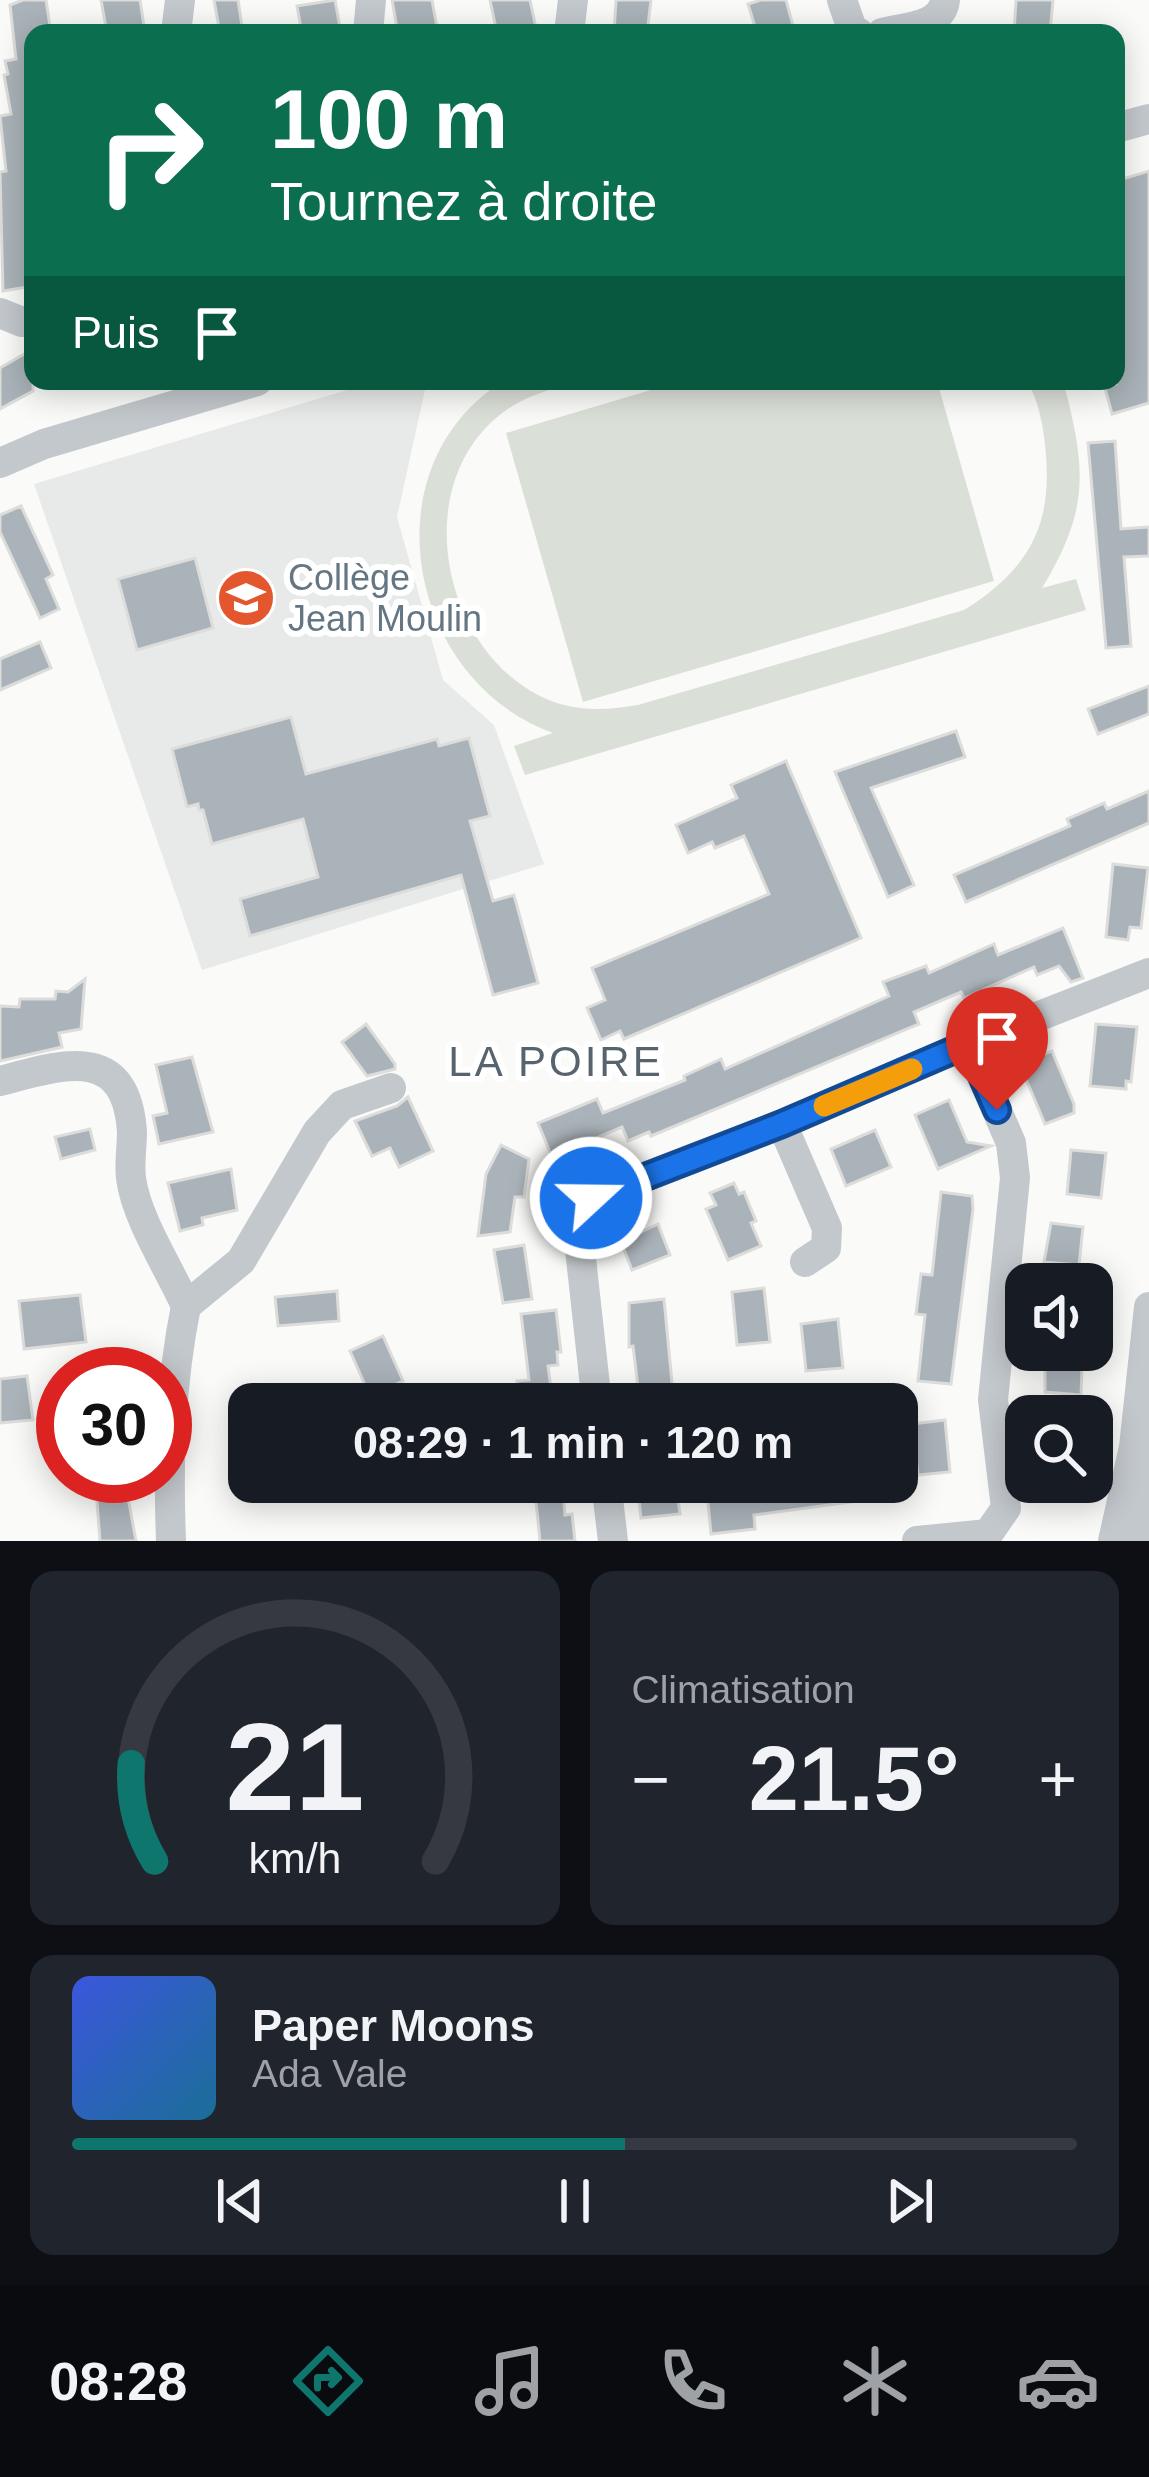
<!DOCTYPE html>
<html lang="fr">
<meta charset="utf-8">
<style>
:root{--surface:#171b24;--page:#20242c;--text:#f1f3f6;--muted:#9ea1a6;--line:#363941;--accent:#0f766e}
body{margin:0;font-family:Helvetica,sans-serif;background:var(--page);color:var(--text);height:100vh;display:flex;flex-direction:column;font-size:45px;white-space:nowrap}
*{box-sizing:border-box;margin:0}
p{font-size:39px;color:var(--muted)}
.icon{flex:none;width:66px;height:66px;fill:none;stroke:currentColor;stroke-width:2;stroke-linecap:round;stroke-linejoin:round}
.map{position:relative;height:1541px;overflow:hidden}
.drawer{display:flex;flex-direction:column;gap:30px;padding:30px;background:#0d0f14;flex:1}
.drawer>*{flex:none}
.banner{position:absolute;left:24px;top:24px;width:1101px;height:366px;border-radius:24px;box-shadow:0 6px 30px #0003;background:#0b6e4f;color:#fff;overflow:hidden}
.tools{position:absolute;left:1005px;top:1263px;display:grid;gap:24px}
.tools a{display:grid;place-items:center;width:108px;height:108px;border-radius:24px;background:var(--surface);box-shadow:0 6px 30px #0003;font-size:60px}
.speed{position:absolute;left:36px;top:1347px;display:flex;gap:24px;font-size:60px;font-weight:700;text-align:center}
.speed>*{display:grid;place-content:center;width:156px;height:156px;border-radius:50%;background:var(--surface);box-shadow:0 6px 30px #0003;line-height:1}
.speed .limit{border:18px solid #d22;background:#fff;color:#111}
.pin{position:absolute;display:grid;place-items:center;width:102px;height:102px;color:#fff;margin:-123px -51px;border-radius:50% 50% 50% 0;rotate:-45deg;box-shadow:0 0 12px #0007}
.pin .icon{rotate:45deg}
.me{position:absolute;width:132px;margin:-66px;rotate:69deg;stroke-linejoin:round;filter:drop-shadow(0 0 9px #0008)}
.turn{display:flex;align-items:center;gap:42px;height:252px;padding:0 48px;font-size:54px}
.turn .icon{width:156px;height:156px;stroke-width:2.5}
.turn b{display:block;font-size:84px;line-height:102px}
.then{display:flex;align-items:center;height:114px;padding:0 48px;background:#0003;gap:24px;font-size:45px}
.big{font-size:90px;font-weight:700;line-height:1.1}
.drawer .widget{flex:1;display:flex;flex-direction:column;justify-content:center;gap:18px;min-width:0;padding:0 42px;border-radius:24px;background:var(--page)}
.drawer .dial{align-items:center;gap:0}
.dial svg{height:312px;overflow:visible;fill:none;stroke:var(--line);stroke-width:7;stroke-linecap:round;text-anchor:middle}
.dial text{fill:var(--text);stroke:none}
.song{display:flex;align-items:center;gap:36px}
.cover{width:144px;height:144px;border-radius:18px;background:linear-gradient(135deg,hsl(230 70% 55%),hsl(200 70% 35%))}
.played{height:12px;border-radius:6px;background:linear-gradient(90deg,var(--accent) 55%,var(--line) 55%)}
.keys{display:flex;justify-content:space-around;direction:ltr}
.heat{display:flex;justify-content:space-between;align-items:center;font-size:66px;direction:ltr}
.drawer .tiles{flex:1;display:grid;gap:30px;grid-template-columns:1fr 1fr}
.widget:last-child{grid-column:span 2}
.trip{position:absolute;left:228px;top:1383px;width:690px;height:120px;border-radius:24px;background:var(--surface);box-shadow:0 6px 30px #0003;font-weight:700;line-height:120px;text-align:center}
.dock{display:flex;height:192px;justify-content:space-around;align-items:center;background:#090b0e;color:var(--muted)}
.dock .icon{width:84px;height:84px}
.dock .current{color:var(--accent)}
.dock b{font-size:54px;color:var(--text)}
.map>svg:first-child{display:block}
.built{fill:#e8e9e9}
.green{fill:#dadfd7}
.building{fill:#aab3b9;stroke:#dcdcda;stroke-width:3}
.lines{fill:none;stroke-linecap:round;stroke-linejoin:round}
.minor{stroke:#c3c8cc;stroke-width:30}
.route-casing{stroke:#114b97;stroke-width:30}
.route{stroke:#1a73e8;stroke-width:21}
.slow{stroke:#f59e0b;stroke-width:21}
.labels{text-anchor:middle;stroke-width:12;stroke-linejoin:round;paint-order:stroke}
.poi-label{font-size:36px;fill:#657683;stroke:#fff;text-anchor:start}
.quarter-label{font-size:42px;letter-spacing:3px;fill:#57646e;stroke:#fff}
</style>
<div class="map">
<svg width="1149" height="1541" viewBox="0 0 1149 1541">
<rect width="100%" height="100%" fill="#fafaf8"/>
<!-- built -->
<polygon class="built" points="377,381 427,381 397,517 443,680 494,725 544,864 202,970 34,484"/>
<!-- green -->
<g class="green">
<path d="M503,381H580C549,390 521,396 496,418C411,491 443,646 538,695C570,712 604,711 638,705L964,610C1031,568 1054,523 1045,445C1043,424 1038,399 1027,381H1062L1065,388C1087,473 1088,512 1042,588L1076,579L1086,610L525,775L514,746L553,733C408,681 366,468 503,381Z"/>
<polygon points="681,381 937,381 994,581 583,702 506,433"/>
</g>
<!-- building -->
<g class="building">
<polygon points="23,0 46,0 51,33 33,33 33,286 3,291 0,172 6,171 0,116 11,114 4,75 8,74 5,61 16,59 10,5"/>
<polygon points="101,0 140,0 145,33 107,33"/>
<polygon points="214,0 238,0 243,33 220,33"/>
<polygon points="335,0 341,33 302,33 297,6"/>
<polygon points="392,0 432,0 438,33 398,33"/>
<polygon points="490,0 530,0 537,33 497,33"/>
<polygon points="616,0 651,0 647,33 614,33"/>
<polygon points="761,0 786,0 795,33 757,33 748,4"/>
<polygon points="1016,0 1053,0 1050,33 1014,33"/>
<polygon points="1149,171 1149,403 1112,414 1105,388 1116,384 1116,181"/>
<polygon points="33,349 33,391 0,409 0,368"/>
<polygon points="1115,441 1121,529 1149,527 1149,556 1124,557 1131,646 1106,648 1088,443"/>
<polygon points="21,506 53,575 46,579 59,609 40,618 0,532 0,515"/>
<polygon points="195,558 213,628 137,650 118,579"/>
<polygon points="40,642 51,668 0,690 0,659"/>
<polygon points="1149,686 1149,714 1098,734 1088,709"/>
<polygon points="291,717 306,774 437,739 439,746 469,738 490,816 470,821 493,901 514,895 538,983 493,995 461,875 250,936 240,899 318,877 303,819 212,844 203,810 199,810 198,804 187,807 172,749"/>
<polygon points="956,731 965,757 871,788 914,885 888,897 835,772"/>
<polygon points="786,761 861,938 624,1039 620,1031 601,1040 587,1008 605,1000 592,968 769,894 744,836 715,848 712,842 688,853 676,825 737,798 731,785"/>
<polygon points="1149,791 1149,823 966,902 954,875 1070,826 1067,819 1104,803 1107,809"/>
<polygon points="1113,864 1148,868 1141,928 1130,927 1128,940 1106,937"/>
<polygon points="1063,928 1083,978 1071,982 1059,966 1037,975 1034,967 964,998 961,992 914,1012 919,1024 651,1136 649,1132 628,1141 622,1127 552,1157 538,1123 597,1099 603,1113 685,1080 684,1076 721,1059 725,1069 889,996 883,982 926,966 929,973 994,944 998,955"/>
<polygon points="85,979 81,1029 59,1033 62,1047 0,1061 0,1006 19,1007 20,999 55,999 56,991 68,992"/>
<polygon points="366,1024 395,1064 395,1069 367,1076 342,1042"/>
<polygon points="1096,1024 1137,1027 1131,1082 1126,1081 1126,1089 1090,1086"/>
<polygon points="1052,1051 1074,1104 1074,1113 1045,1124 1020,1065"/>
<polygon points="192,1057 213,1132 159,1144 153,1116 167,1113 156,1065"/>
<polygon points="408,1097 433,1151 399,1167 390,1148 372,1156 355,1121 397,1106"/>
<polygon points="949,1100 967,1142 991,1146 938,1169 915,1115"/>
<polygon points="90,1129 95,1150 61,1159 55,1137"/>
<polygon points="875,1130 891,1167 846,1186 831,1149"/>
<polygon points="501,1145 529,1159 524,1197 515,1197 510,1232 478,1236 486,1174"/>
<polygon points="1071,1150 1106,1153 1101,1198 1067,1194"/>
<polygon points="231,1169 237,1210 202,1218 203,1225 180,1231 168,1183"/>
<polygon points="734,1183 739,1194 744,1192 756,1221 751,1223 761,1246 728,1260 706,1209 716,1205 710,1193"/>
<polygon points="941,1192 972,1196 973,1209 951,1384 918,1381 925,1315 916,1314 921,1274 932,1275"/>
<polygon points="1051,1223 1083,1227 1079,1265 1044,1262"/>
<polygon points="658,1224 670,1255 632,1270 621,1242"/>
<polygon points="524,1245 532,1299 503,1303 494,1250"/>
<polygon points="764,1288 770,1342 737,1345 732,1292"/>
<polygon points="337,1291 339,1321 278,1326 275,1297"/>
<polygon points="80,1295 86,1342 24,1349 19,1301"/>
<polygon points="664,1299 674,1404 640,1404 633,1346 629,1347 629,1303"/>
<polygon points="556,1310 561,1352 557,1352 558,1365 548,1366 553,1404 519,1404 517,1381 529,1380 521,1314"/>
<polygon points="838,1319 843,1368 806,1371 801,1324"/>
<polygon points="383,1336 403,1381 370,1396 350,1351"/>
<polygon points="1082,1367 1081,1395 1045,1392 1045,1368"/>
<polygon points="27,1376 33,1420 0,1423 0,1379"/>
<polygon points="945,1420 950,1472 918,1475 912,1424"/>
<polygon points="95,1476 124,1476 136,1541 100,1541"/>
<polygon points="534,1482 562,1482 565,1515 572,1514 575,1541 540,1541"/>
<polygon points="637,1482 666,1482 667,1493 677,1492 680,1514 641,1518"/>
<polygon points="787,1482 895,1482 895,1496 754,1515 755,1529 711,1534 707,1491"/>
</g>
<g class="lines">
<!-- minor -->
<g class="minor">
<polyline points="842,0 852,29 859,33"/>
<polyline points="176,33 180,0"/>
<polyline points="368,33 371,0"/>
<polyline points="569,33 573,0"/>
<path d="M882,33C905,27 942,27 945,0"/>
<polyline points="1116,128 1149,119"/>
<polyline points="0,313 22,322 33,319"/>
<polyline points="0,463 44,444 257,381"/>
<path d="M0,1081C61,1065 126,1042 132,1132C132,1147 129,1163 131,1178C136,1218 169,1268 186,1306"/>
<polyline points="782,1124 827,1228 826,1248 805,1262"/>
<polyline points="186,1306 241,1261 317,1132 342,1105 391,1088"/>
<polyline points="597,1404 577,1222 591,1198 782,1124 968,1044 1149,973"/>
<polyline points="606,1482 613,1541"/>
<path d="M171,1541C168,1460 170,1386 186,1306"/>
<polyline points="917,1541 988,1534 1006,1508 993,1400 1015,1178 1011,1143 968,1044"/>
<polyline points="1113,1541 1134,1447 1149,1307"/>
<polyline points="1139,1541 1148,1451"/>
</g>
</g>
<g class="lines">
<!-- route casing -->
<g class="route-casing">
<polyline id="route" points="591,1198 782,1124 968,1044 997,1110"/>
</g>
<!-- route -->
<use href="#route" class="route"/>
<!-- slow -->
<polyline class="slow" points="824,1106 912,1069"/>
</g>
<!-- icons -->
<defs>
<g id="school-disc" transform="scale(3)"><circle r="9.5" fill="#e4572e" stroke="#fff"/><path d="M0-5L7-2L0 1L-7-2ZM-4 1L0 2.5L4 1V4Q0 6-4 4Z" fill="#fff"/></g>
</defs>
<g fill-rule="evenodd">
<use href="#school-disc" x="246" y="598"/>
</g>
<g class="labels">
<!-- poi labels -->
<g class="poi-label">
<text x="288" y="590">Collège<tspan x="288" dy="41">Jean Moulin</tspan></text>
</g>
<!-- quarter labels -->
<g class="quarter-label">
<text x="556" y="1076">LA POIRE</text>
</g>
</g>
</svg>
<div class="tools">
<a><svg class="icon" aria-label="sound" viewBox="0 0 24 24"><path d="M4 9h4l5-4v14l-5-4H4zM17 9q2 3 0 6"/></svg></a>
<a><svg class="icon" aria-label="search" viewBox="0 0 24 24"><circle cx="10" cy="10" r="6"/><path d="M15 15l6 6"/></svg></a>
</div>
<div class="speed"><div class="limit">30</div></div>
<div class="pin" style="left:997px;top:1110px;background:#d93025"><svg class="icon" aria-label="arrive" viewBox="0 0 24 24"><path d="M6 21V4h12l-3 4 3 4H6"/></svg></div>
<svg class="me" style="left:591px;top:1198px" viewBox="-20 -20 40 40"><circle r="17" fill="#1a73e8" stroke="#fff" stroke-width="3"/><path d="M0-11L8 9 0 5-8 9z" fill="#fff"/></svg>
<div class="trip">08:29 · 1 min · 120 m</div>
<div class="banner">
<div class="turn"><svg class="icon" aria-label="right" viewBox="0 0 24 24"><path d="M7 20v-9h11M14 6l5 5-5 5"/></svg><div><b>100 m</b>Tournez à droite</div></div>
<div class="then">Puis<svg class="icon" aria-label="arrive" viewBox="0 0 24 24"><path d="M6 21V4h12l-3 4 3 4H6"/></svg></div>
</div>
</div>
<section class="drawer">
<div class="tiles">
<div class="widget dial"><svg viewBox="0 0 100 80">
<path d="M14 69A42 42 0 1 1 86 69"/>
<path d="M14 69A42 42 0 0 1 8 44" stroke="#0f766e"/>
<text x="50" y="56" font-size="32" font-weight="700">21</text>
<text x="50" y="72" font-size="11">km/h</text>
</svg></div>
<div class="widget"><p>Climatisation</p>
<div class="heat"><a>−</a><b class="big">21.5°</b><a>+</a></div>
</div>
<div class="widget">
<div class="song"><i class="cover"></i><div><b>Paper Moons</b><p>Ada Vale</p></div></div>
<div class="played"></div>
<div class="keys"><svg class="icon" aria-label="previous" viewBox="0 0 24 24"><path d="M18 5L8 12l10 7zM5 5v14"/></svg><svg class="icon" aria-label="pause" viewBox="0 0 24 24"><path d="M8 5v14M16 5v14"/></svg><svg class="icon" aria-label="next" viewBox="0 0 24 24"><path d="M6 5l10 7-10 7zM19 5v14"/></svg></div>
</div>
</div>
</section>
<nav class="dock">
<b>08:28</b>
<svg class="icon current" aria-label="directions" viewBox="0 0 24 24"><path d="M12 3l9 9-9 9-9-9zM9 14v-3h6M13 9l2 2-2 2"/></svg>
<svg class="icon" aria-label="music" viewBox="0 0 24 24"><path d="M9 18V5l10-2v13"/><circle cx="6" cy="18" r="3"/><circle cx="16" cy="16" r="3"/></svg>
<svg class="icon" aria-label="phone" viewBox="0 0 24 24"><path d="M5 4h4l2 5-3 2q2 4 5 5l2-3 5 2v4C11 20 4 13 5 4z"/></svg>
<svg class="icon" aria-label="climate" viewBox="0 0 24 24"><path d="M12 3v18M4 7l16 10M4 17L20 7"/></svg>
<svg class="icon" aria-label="car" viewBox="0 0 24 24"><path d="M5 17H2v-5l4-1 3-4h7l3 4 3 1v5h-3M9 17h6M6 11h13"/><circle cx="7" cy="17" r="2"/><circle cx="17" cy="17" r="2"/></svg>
</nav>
